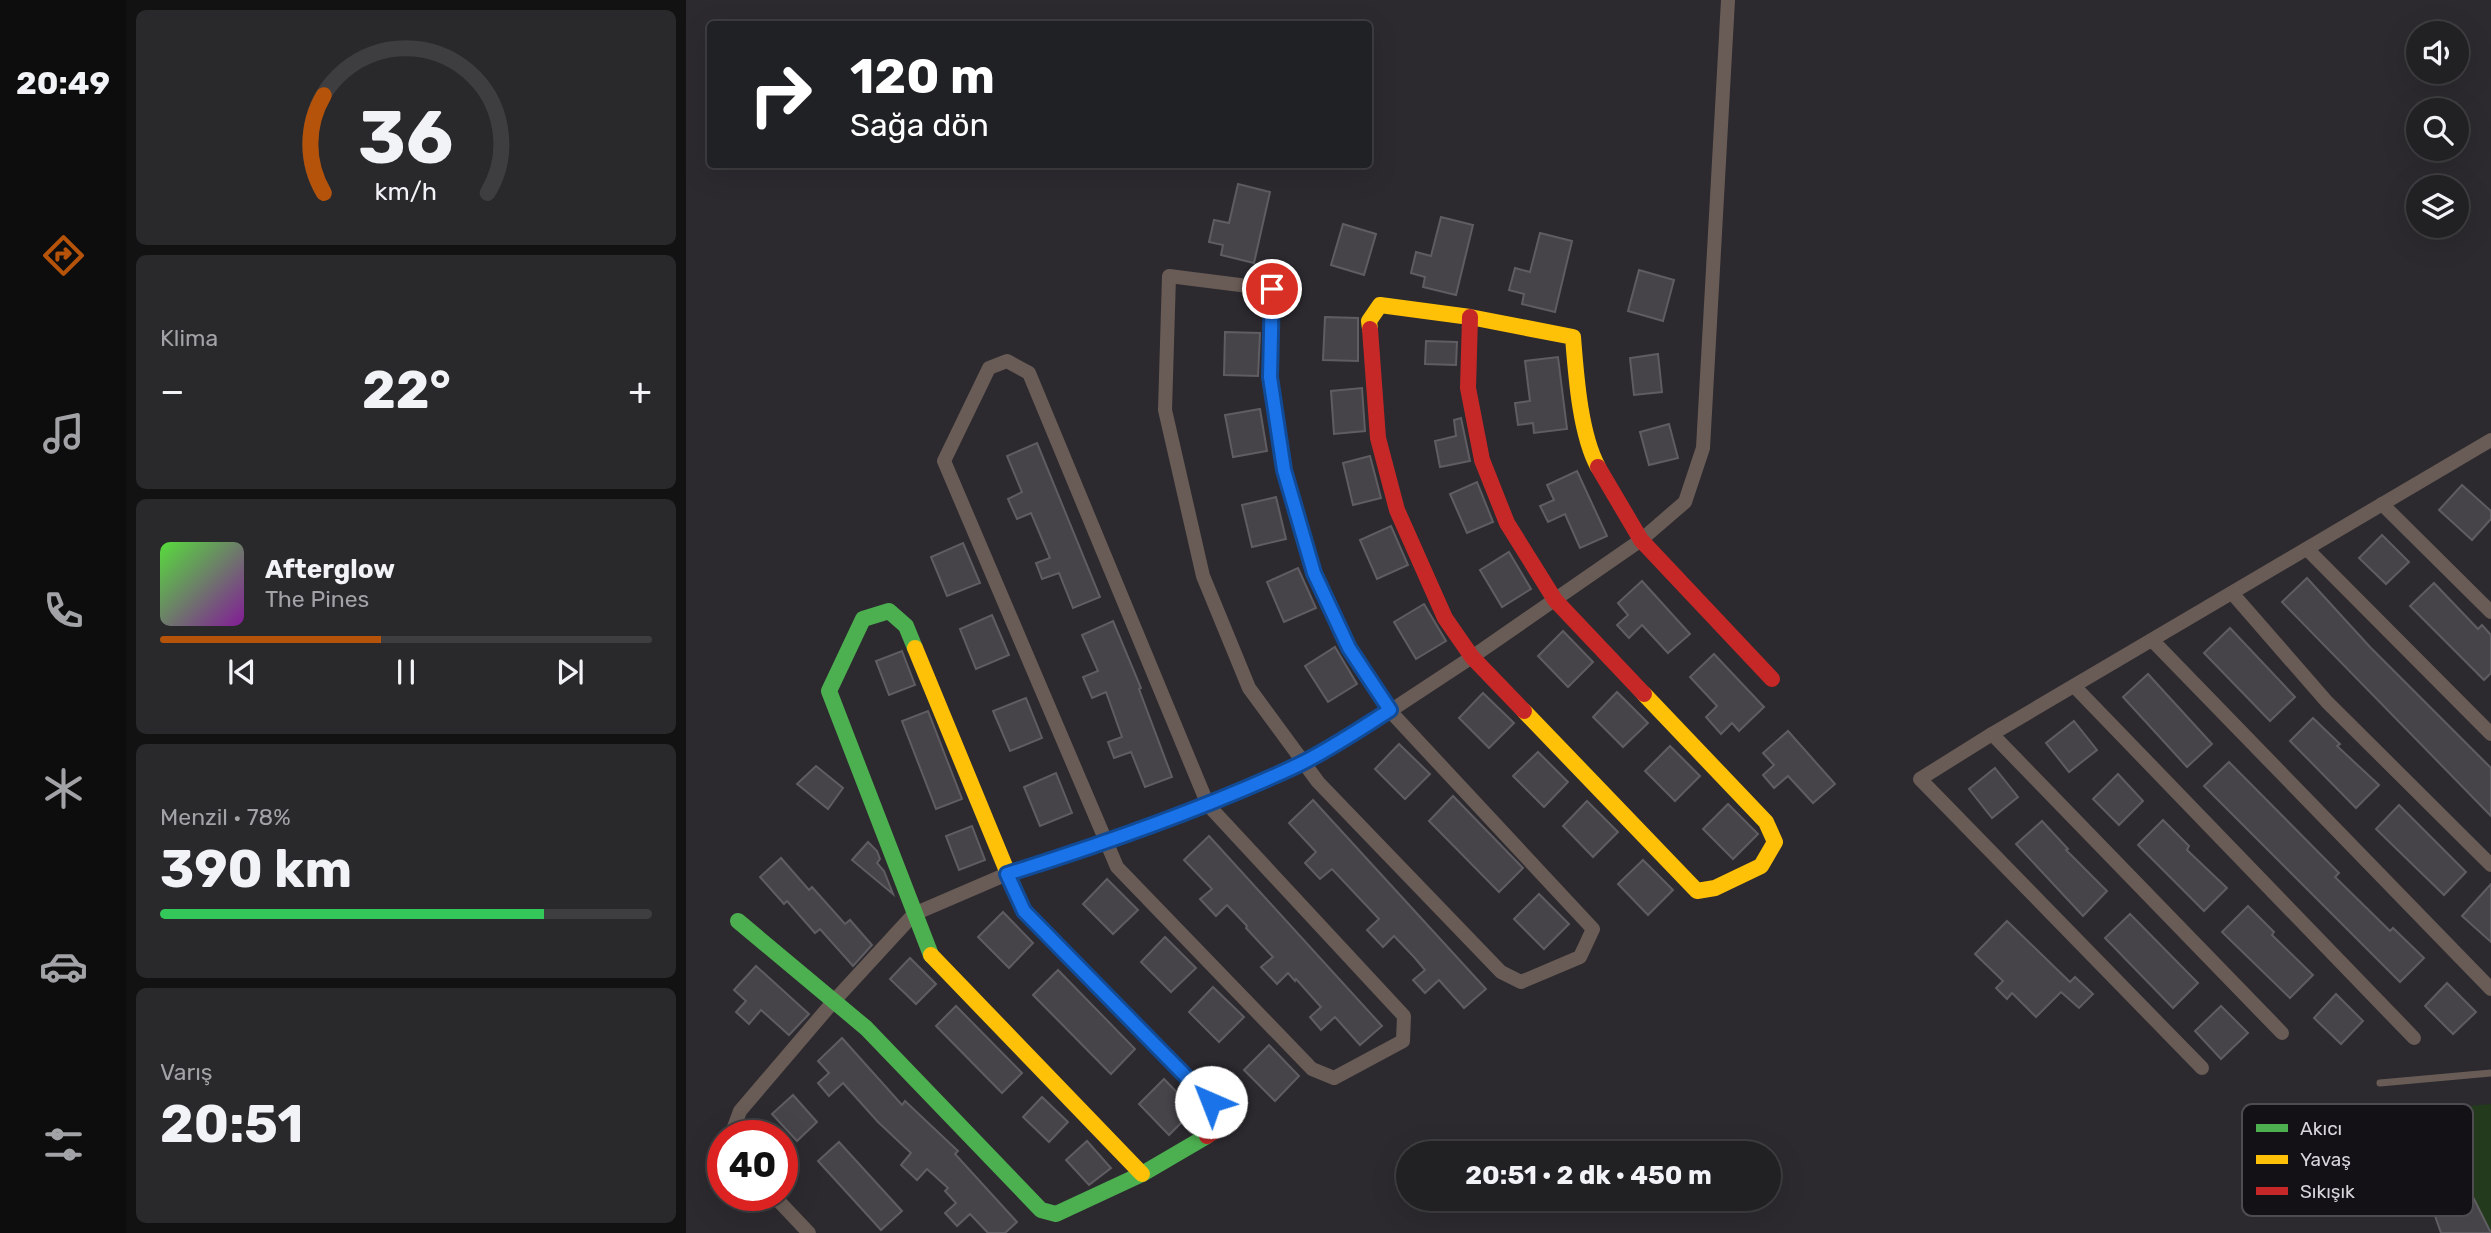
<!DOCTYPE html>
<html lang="tr">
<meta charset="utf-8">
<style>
:root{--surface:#212023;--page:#29282b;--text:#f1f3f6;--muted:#a2a3a6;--line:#3e3e41;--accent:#b45309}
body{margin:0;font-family:Rubik,sans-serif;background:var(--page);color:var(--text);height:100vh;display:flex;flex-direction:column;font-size:26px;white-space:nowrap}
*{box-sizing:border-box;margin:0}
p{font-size:23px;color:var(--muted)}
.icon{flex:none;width:38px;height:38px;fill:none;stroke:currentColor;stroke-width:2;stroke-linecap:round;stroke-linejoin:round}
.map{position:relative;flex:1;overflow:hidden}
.panel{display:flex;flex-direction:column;gap:10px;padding:10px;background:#121213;width:560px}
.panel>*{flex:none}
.banner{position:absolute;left:21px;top:21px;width:665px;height:147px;border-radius:7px;box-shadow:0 7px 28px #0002,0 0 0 2px var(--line);background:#202124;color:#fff;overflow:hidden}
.fabs{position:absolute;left:1720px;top:21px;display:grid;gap:14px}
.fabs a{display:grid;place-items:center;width:63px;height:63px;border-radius:50%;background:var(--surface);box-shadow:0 7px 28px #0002,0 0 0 2px var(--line);font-size:35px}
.speed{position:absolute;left:21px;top:1120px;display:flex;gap:14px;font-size:35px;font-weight:700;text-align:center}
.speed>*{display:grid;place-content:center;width:91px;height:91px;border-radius:50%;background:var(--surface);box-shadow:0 7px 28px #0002,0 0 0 2px var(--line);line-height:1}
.speed .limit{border:10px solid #d22;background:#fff;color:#111}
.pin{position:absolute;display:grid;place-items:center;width:60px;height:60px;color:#fff;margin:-30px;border:4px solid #fff;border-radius:50%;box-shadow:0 2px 7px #0007}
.me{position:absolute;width:77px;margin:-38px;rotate:316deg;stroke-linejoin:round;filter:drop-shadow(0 0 5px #0008)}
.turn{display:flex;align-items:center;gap:24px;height:147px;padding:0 28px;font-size:32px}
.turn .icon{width:91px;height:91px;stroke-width:2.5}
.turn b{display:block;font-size:49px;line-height:60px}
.big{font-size:52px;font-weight:700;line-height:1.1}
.panel .card{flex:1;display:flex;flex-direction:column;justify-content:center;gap:10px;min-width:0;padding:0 24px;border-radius:10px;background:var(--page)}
.panel .dial{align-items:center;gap:0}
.dial svg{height:182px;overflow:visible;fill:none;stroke:var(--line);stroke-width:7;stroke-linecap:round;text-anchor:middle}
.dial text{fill:var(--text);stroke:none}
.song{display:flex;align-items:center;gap:21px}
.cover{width:84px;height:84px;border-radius:10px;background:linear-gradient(135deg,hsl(110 70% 55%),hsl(290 70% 35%))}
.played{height:7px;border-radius:4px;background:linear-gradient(90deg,var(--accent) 45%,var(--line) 45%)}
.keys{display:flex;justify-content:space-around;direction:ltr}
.heat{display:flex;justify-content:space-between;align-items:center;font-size:38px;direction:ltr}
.charge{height:10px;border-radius:5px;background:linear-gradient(90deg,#34c759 78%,var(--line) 0)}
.trip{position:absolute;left:710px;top:1141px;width:385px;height:70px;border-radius:35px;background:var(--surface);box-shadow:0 7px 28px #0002,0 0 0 2px var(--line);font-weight:700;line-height:70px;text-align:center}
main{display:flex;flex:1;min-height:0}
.tabs{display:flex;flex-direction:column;width:126px;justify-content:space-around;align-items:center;background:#0d0d0e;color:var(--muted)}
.tabs .icon{width:49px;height:49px}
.tabs .active{color:var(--accent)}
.tabs b{font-size:32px;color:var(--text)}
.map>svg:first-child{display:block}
.green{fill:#233a1d}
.building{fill:#464449;stroke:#5f5d62;stroke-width:2}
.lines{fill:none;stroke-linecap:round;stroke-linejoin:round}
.lane{stroke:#695c56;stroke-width:7}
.street{stroke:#695c56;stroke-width:14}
.fast{stroke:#4caf50;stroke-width:16}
.slow{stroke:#ffc107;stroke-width:16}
.jam{stroke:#c62828;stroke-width:16}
.route-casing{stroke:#114b97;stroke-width:18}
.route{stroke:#1a73e8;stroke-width:12}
.key{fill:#131116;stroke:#4e4c51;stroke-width:2}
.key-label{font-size:19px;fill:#d8d5dc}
</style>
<main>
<nav class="tabs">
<b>20:49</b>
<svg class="icon active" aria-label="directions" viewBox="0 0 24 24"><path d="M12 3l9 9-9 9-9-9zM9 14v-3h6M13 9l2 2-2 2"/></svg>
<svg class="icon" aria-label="music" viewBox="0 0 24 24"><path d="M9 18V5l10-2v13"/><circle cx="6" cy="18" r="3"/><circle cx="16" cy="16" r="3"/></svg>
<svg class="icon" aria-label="phone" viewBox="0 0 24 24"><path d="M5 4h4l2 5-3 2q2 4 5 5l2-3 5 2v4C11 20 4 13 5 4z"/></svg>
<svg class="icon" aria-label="climate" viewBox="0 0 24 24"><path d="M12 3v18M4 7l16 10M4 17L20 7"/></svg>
<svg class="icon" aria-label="car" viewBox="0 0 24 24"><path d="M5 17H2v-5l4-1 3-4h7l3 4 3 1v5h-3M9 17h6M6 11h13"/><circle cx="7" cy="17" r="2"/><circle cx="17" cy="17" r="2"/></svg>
<svg class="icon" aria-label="filters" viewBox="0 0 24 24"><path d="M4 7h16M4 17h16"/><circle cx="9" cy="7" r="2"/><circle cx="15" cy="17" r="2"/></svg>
</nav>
<section class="panel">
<div class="card dial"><svg viewBox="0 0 100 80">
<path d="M14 69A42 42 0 1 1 86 69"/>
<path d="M14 69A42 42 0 0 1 14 26" stroke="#b45309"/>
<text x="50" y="56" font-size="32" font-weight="700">36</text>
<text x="50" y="72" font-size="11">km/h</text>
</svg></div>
<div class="card"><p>Klima</p>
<div class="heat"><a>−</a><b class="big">22°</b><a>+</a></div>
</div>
<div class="card">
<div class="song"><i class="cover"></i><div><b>Afterglow</b><p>The Pines</p></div></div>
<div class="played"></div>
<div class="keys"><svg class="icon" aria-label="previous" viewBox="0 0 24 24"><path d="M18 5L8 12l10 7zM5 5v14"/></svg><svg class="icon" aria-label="pause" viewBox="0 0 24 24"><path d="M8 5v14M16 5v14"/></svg><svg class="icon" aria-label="next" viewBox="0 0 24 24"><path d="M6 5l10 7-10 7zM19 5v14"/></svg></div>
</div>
<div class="card"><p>Menzil · 78%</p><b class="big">390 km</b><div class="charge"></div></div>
<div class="card"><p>Varış</p><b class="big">20:51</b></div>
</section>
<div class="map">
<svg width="1805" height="1233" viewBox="0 0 1805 1233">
<rect width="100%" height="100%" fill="#2c2a2f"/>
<!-- green -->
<polygon class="green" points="1805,1104 1805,1232 1782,1187 1768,1125 1758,1108"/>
<!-- building -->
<g class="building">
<polygon points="552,184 584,192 568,263 535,255 537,245 523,242 528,220 543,223"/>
<polygon points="755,217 787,225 770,295 737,287 739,277 725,273 730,252 745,256"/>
<polygon points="657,224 690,234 678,275 645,265"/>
<polygon points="854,233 886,241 869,312 836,304 838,294 823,290 829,268 844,272"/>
<polygon points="953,270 988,280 977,321 942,311"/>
<polygon points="639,317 672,318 672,361 637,360"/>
<polygon points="539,332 574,333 572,376 538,375"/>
<polygon points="740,341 771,342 770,365 739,364"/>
<polygon points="972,354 976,392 948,395 944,358"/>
<polygon points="872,357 881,429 848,433 847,423 832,425 829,403 844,401 839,361"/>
<polygon points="676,388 679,431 648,434 645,391"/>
<polygon points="574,409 581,451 547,457 539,415"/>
<polygon points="775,418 784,461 754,467 749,441 770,436 768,420"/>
<polygon points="983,424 992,458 963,465 954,432"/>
<polygon points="351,443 414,597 387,608 373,573 356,579 350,563 364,558 345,513 331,519 322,499 336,492 321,456"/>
<polygon points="684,456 695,498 667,505 657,463"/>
<polygon points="891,471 921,536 894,548 879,514 862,522 854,506 868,500 861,485"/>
<polygon points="791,482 807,522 781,533 764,494"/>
<polygon points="1776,485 1805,511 1805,519 1786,540 1753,510"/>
<polygon points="590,497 600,539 566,547 556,505"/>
<polygon points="705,526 722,565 691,579 674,540"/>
<polygon points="1696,535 1723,562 1700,584 1673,558"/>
<polygon points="277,543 294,583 261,596 245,557"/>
<polygon points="823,552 845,589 816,607 794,570"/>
<polygon points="612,568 630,608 598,622 581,582"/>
<polygon points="1621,578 1684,647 1805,768 1805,816 1596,602"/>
<polygon points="956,581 1004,634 982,653 956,625 943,638 931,625 942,615 932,603"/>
<polygon points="1748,583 1792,629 1796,625 1805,635 1805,673 1798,680 1724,606"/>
<polygon points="738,604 760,641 730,659 708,622"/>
<polygon points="306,615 323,655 290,669 274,629"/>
<polygon points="427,621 455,688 453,689 486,777 459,787 445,752 428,758 422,742 436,737 420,692 406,698 397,677 412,671 396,635"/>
<polygon points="1544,628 1609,697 1584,721 1518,653"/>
<polygon points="877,631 907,662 882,687 852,656"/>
<polygon points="649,647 671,684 642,702 619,666"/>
<polygon points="216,651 229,685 203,695 190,661"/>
<polygon points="1028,654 1078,707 1053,731 1046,723 1035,734 1020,717 1031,706 1004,677"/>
<polygon points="1462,674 1526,744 1501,767 1437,697"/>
<polygon points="931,692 962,723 937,747 907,717"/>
<polygon points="797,693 828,723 803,748 773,718"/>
<polygon points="340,698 356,738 324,751 307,711"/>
<polygon points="242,711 276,799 250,809 216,721"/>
<polygon points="1627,718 1654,744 1651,746 1693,785 1670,808 1604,741"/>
<polygon points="1388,721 1411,750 1383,772 1360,743"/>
<polygon points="1102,731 1149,784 1127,803 1102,776 1088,788 1077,775 1088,765 1077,753"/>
<polygon points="713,744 744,774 719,799 689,769"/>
<polygon points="984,746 1014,776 989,801 959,771"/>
<polygon points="852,752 882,782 858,807 827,776"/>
<polygon points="1543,762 1653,873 1649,877 1704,931 1707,928 1738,958 1714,982 1518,786"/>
<polygon points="130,766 157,788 142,809 111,784"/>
<polygon points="1309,768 1332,797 1306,818 1283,789"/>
<polygon points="370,773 386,813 354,826 338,787"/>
<polygon points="1432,774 1457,801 1433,825 1407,799"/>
<polygon points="767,796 837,868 813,892 743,821"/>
<polygon points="627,800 800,989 778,1008 753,980 739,993 727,980 739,970 728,957 708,936 697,947 681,930 693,919 646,869 634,879 619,863 630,852 603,823"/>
<polygon points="901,801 932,832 907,857 877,826"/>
<polygon points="1042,804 1072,834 1047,859 1017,829"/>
<polygon points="1713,805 1780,872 1758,895 1690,829"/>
<polygon points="1477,820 1503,846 1501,850 1541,888 1518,911 1452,845"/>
<polygon points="1356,821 1382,849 1380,850 1421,891 1397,916 1330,844"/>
<polygon points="286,826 299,860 273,870 260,836"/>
<polygon points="523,836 696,1026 674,1045 649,1017 635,1030 624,1017 635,1007 610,979 609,981 602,973 591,984 575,967 587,957 560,928 561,926 541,905 530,916 514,899 526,889 498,860"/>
<polygon points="182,842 191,851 194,859 191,863 198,871 207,894 166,860"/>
<polygon points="95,858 123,890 126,887 159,924 164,920 186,945 167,966 134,929 129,933 101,901 98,904 74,877"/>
<polygon points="957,860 987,890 962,915 932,884"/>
<polygon points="421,879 452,910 427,934 397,904"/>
<polygon points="1805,884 1805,942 1776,916"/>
<polygon points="853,894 883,924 858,949 828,919"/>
<polygon points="1562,906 1588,932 1586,935 1627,975 1604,998 1536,932"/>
<polygon points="317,912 347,943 323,968 292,937"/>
<polygon points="1444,914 1512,983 1487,1008 1419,938"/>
<polygon points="1321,921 1384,982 1389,977 1407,994 1393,1008 1375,992 1350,1017 1326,993 1321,999 1310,988 1317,981 1289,954"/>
<polygon points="479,937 510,968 485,992 455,962"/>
<polygon points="224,958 250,984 230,1004 204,979"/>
<polygon points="70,966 123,1014 103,1035 75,1010 63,1024 50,1012 60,1001 48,990"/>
<polygon points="372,970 449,1049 425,1074 347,995"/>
<polygon points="1761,983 1790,1012 1767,1034 1739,1006"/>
<polygon points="527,987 558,1017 533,1042 503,1012"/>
<polygon points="1650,994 1677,1021 1655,1044 1628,1018"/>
<polygon points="270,1006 336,1073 316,1093 250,1026"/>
<polygon points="1535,1006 1562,1033 1535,1059 1509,1031"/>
<polygon points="156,1038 216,1105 219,1101 272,1151 269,1154 331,1222 319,1233 302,1233 284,1214 271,1226 259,1213 270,1203 259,1191 262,1188 241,1169 231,1180 215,1165 225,1153 192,1122 157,1083 143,1096 132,1083 143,1073 132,1061"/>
<polygon points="583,1045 613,1076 589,1101 558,1070"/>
<polygon points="478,1079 508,1110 483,1135 453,1104"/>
<polygon points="107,1095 131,1122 111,1141 86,1114"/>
<polygon points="356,1097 382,1122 363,1142 337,1117"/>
<polygon points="1758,1108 1768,1125 1782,1187 1805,1233 1755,1233 1726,1150 1755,1139 1745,1110"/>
<polygon points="401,1141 425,1168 403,1185 380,1160"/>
<polygon points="153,1142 216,1211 195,1230 132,1161"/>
</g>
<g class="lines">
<!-- lane -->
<polyline class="lane" points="1694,1083 1805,1073"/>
<!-- street -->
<g class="street">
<polygon points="483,276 586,289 585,377 598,470 628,573 663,648 704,711 907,929 894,957 835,982 815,972 632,782 563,688 517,576 479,410"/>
<polygon points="321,361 343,373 522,805 718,1016 717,1041 648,1078 626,1069 431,867 258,461 303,368"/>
<polyline points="1696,504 1805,612"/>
<polyline points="1621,549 1805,734"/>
<polyline points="1546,593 1641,702 1805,865"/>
<polyline points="1466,640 1805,989"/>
<polyline points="1388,686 1728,1038"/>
<polyline points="1306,734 1596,1033"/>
<polyline points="1516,1068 1234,779 1306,734 1805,440"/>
<polyline points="49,1136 47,1130 54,1111 147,1002 228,914 321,874 410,846 522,805 617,762 704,711 786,657 955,540 999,502 1017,448 1042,0"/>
<polyline points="87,1195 123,1233"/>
</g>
<!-- fast -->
<g class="fast">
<polyline points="229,648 220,626 203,611 177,619 143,691 245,955"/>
<polyline points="52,921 180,1028 355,1210 370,1214 456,1174 521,1136"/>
</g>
<!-- slow -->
<g class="slow">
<path d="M684,329L683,321L694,305L784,317L887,337C890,375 894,434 912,467"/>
<polyline points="229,648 335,905"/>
<polyline points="838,711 1011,891 1029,888 1075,866 1089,842 1080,822 958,694"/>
<polyline points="245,955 456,1174"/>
</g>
<!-- jam -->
<g class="jam">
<polyline points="784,317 782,388 796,460 821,523 869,600 958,694"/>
<polyline points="684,329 692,438 711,510 759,618 786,657 838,711"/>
<polyline points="912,467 955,540 1086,679"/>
<polyline points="335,905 338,911 525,1102 529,1131 521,1136"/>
</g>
</g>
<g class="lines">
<!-- route casing -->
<g class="route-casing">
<path id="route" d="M525,1102L338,911L321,874C420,843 518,809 612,765C643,750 674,729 704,710L663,648L628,573L598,470L584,377L586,289"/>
</g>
<!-- route -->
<use href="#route" class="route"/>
</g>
<!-- legend -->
<rect x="1556" y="1104" width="231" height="112" rx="10" class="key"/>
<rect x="1570" y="1124" width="32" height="8" fill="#4caf50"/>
<rect x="1570" y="1155" width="32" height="9" fill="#ffc107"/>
<rect x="1570" y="1187" width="32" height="8" fill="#c62828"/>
<g class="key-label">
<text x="1614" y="1135">Akıcı</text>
<text x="1614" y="1166">Yavaş</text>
<text x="1614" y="1198">Sıkışık</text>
</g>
</svg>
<div class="fabs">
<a><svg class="icon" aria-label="sound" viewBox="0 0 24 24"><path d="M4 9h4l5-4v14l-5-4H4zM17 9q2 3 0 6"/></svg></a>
<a><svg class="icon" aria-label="search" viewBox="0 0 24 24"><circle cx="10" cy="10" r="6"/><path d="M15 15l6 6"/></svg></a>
<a><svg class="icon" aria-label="layers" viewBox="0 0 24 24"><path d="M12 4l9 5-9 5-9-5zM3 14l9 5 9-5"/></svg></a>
</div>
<div class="speed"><div class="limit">40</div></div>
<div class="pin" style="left:586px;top:289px;background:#d93025"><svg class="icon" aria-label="arrive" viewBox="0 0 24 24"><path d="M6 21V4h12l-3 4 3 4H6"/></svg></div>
<svg class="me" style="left:525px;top:1102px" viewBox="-20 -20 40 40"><circle r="19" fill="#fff"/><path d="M0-13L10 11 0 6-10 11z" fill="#1a73e8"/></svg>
<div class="trip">20:51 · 2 dk · 450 m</div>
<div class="banner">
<div class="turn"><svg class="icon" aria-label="right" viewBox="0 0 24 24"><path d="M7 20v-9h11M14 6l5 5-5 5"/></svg><div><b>120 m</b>Sağa dön</div></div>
</div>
</div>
</main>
